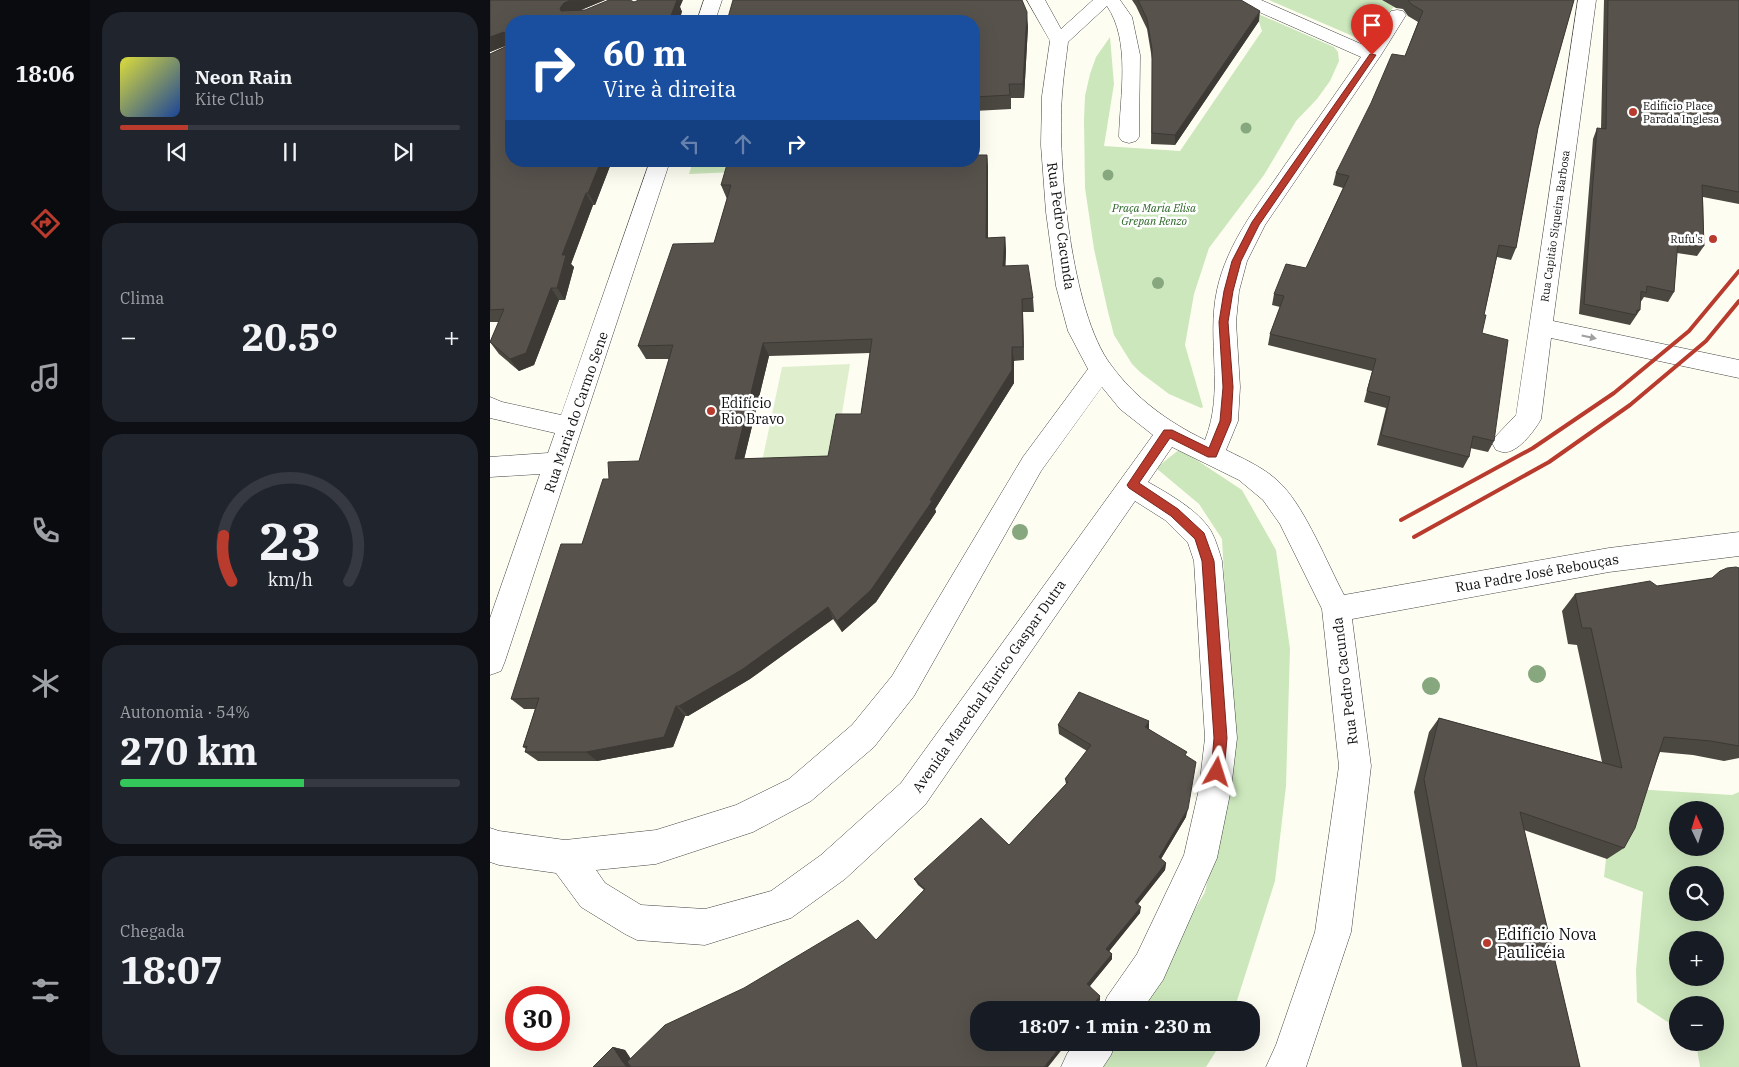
<!DOCTYPE html>
<html lang="pt">
<meta charset="utf-8">
<style>
:root{--surface:#171b24;--page:#20242c;--text:#f1f3f6;--muted:#9ea1a6;--line:#363941;--accent:#b83b2e}
body{margin:0;font-family:"IBM Plex Serif",serif;background:var(--page);color:var(--text);height:100vh;display:flex;flex-direction:column;font-size:19px;white-space:nowrap}
*{box-sizing:border-box;margin:0}
p{font-size:16px;color:var(--muted)}
.icon{flex:none;width:28px;height:28px;fill:none;stroke:currentColor;stroke-width:2;stroke-linecap:round;stroke-linejoin:round}
.map{position:relative;flex:1;overflow:hidden}
.sheet{display:flex;flex-direction:column;gap:12px;padding:12px;background:#0d0f14;width:400px}
.sheet>*{flex:none}
.hud{position:absolute;left:15px;top:15px;width:475px;height:152px;border-radius:20px;box-shadow:0 5px 20px #0002;background:#1a4fa0;color:#fff;overflow:hidden}
.needle{width:32px;rotate:356deg}
.tools{position:absolute;left:1179px;top:801px;display:grid;gap:10px}
.tools a{display:grid;place-items:center;width:55px;height:55px;border-radius:50%;background:var(--surface);box-shadow:0 5px 20px #0002;font-size:25px}
.speed{position:absolute;left:15px;top:986px;display:flex;gap:10px;font-size:25px;font-weight:700;text-align:center}
.speed>*{display:grid;place-content:center;width:65px;height:65px;border-radius:50%;background:var(--surface);box-shadow:0 5px 20px #0002;line-height:1}
.speed .limit{border:8px solid #d22;background:#fff;color:#111}
.pin{position:absolute;display:grid;place-items:center;width:42px;height:42px;color:#fff;margin:-51px -21px;border-radius:50% 50% 50% 0;rotate:-45deg;box-shadow:0 0 5px #0007}
.pin .icon{rotate:45deg}
.me{position:absolute;width:55px;margin:-28px;rotate:6deg;stroke-linejoin:round;filter:drop-shadow(0 0 4px #0008)}
.turn{display:flex;align-items:center;gap:18px;height:105px;padding:0 15px;font-size:22px}
.turn .icon{width:65px;height:65px;stroke-width:2.5}
.turn b{display:block;font-size:35px;line-height:42px}
.lanes{display:flex;align-items:center;height:48px;padding:0 15px;background:#0003;justify-content:center;gap:25px;direction:ltr}
.lanes .off{opacity:.35}
.big{font-size:38px;font-weight:800;line-height:1.1}
.sheet .widget{flex:1;display:flex;flex-direction:column;justify-content:center;gap:8px;min-width:0;padding:0 18px;border-radius:20px;background:var(--page)}
.sheet .dial{align-items:center;gap:0}
.dial svg{height:130px;overflow:visible;fill:none;stroke:var(--line);stroke-width:7;stroke-linecap:round;text-anchor:middle}
.dial text{fill:var(--text);stroke:none}
.song{display:flex;align-items:center;gap:15px}
.cover{width:60px;height:60px;border-radius:8px;background:linear-gradient(135deg,hsl(60 70% 55%),hsl(220 70% 35%))}
.played{height:5px;border-radius:2px;background:linear-gradient(90deg,var(--accent) 20%,var(--line) 20%)}
.keys{display:flex;justify-content:space-around;direction:ltr}
.heat{display:flex;justify-content:space-between;align-items:center;font-size:28px;direction:ltr}
.charge{height:8px;border-radius:4px;background:linear-gradient(90deg,#34c759 54%,var(--line) 0)}
.trip{position:absolute;left:480px;top:1001px;width:290px;height:50px;border-radius:20px;background:var(--surface);box-shadow:0 5px 20px #0002;font-weight:800;line-height:50px;text-align:center}
main{display:flex;flex:1;min-height:0}
.tabs{display:flex;flex-direction:column;width:90px;justify-content:space-around;align-items:center;background:#090b0e;color:var(--muted)}
.tabs .icon{width:35px;height:35px}
.tabs .selected{color:var(--accent)}
.tabs b{font-size:22px;color:var(--text)}
.map>svg:first-child{display:block}
.green{fill:#cce7bc;fill-rule:evenodd}
.pitch{fill:#dfefcd}
.lines{fill:none;stroke-linecap:round;stroke-linejoin:round}
.minor-casing{stroke:#424242;stroke-width:1}
.minor{fill:#fff;fill-rule:evenodd}
.rail{stroke:#b83b2e;stroke-width:4}
.tree{fill:#87a87f}
.wall{fill:#4b4741;fill-rule:evenodd}
.shaded-wall{fill:#3d3935}
.building{fill:#57524c;stroke:#3d3935;fill-rule:evenodd}
.oneway{fill:#9f9f9f}
.route{fill:#b83b2e;stroke:#78261e}
.poi-dot{fill:#b83b2e;stroke:#fff;stroke-width:2}
.labels{text-anchor:middle;stroke-width:5;stroke-linejoin:round;paint-order:stroke}
.far-poi-label{font-size:11px;fill:#0f0f0f;stroke:#fff;text-anchor:start}
.far-park-label{font-size:11px;font-style:italic;fill:#266322;stroke:#fff}
.far-street-label{font-size:11px;fill:#0f0f0f;stroke:#fff}
.street-label{font-size:14px;fill:#0f0f0f;stroke:#fff}
.poi-label{font-size:14px;fill:#0f0f0f;stroke:#fff;text-anchor:start}
.near-poi-label{font-size:16px;fill:#0f0f0f;stroke:#fff;text-anchor:start}
</style>
<main>
<nav class="tabs">
<b>18:06</b>
<svg class="icon selected" aria-label="directions" viewBox="0 0 24 24"><path d="M12 3l9 9-9 9-9-9zM9 14v-3h6M13 9l2 2-2 2"/></svg>
<svg class="icon" aria-label="music" viewBox="0 0 24 24"><path d="M9 18V5l10-2v13"/><circle cx="6" cy="18" r="3"/><circle cx="16" cy="16" r="3"/></svg>
<svg class="icon" aria-label="phone" viewBox="0 0 24 24"><path d="M5 4h4l2 5-3 2q2 4 5 5l2-3 5 2v4C11 20 4 13 5 4z"/></svg>
<svg class="icon" aria-label="climate" viewBox="0 0 24 24"><path d="M12 3v18M4 7l16 10M4 17L20 7"/></svg>
<svg class="icon" aria-label="car" viewBox="0 0 24 24"><path d="M5 17H2v-5l4-1 3-4h7l3 4 3 1v5h-3M9 17h6M6 11h13"/><circle cx="7" cy="17" r="2"/><circle cx="17" cy="17" r="2"/></svg>
<svg class="icon" aria-label="filters" viewBox="0 0 24 24"><path d="M4 7h16M4 17h16"/><circle cx="9" cy="7" r="2"/><circle cx="15" cy="17" r="2"/></svg>
</nav>
<section class="sheet">
<div class="widget">
<div class="song"><i class="cover"></i><div><b>Neon Rain</b><p>Kite Club</p></div></div>
<div class="played"></div>
<div class="keys"><svg class="icon" aria-label="previous" viewBox="0 0 24 24"><path d="M18 5L8 12l10 7zM5 5v14"/></svg><svg class="icon" aria-label="pause" viewBox="0 0 24 24"><path d="M8 5v14M16 5v14"/></svg><svg class="icon" aria-label="next" viewBox="0 0 24 24"><path d="M6 5l10 7-10 7zM19 5v14"/></svg></div>
</div>
<div class="widget"><p>Clima</p>
<div class="heat"><a>−</a><b class="big">20.5°</b><a>+</a></div>
</div>
<div class="widget dial"><svg viewBox="0 0 100 80">
<path d="M14 69A42 42 0 1 1 86 69"/>
<path d="M14 69A42 42 0 0 1 9 41" stroke="#b83b2e"/>
<text x="50" y="56" font-size="32" font-weight="700">23</text>
<text x="50" y="72" font-size="11">km/h</text>
</svg></div>
<div class="widget"><p>Autonomia · 54%</p><b class="big">270 km</b><div class="charge"></div></div>
<div class="widget"><p>Chegada</p><b class="big">18:07</b></div>
</section>
<div class="map">
<svg width="1249" height="1067" viewBox="0 0 1249 1067">
<rect width="100%" height="100%" fill="#fefdf1"/>
<!-- green -->
<g class="green">
<polygon points="779,0 892,0 904,7 872,40"/>
<polygon points="766,13 844,47 848,52 849,61 840,81 827,99 806,121 774,175 719,248 704,294 695,345 713,407 711,408 679,394 651,373 642,364 624,335 618,312 604,249 595,188 594,120 595,96 600,74 606,57 620,37 624,84 614,146 690,151 772,31"/>
<polygon points="203,161 248,161 246,172 199,174"/>
<polygon points="690,449 752,490 786,550 800,649 796,786 785,881 744,1010 646,1010 715,892 743,765 740,679 732,539 709,504 666,468"/>
<path d="M1144,789L1242,795L1249,792V1067H1210L1206,1043L1225,1042V1005H1188L1187,1028L1147,1002L1146,970L1153,892L1114,877L1116,859ZM1188,810H1225V848H1188ZM1188,875H1225V912H1188ZM1188,940H1225V978H1188Z"/>
<polygon points="627,1043 731,1043 716,1067 613,1067"/>
</g>
<!-- pitch -->
<polygon class="pitch" points="360,364 343,469 270,471 292,367"/>
<g class="lines">
<!-- minor casing -->
<g class="minor-casing">
<g id="minor">
<polygon points="214,0 232,0 225,21 207,21"/>
<path d="M537,0H555L571,29L603,0H630L642,17L650,55L649,137L646,141L639,143L632,141L629,137C630,96 641,41 617,6L578,42C576,60 573,78 572,95C567,161 581,313 621,365C645,398 678,422 715,440C735,390 716,341 727,290C737,243 768,205 795,165C821,129 846,93 871,57L751,4L748,0H771L878,47L901,11L907,10L913,11L916,15L891,55L775,225L757,261L749,291L746,322L750,387L748,421L736,450C756,460 777,469 792,485C816,510 837,563 854,595L1119,548L1249,532V556L1119,572L862,619L881,766L861,932L816,1067H776L786,1045L825,932L849,766L832,609L790,524L773,500L749,480L682,447L658,482C679,494 708,510 721,531C726,540 729,551 732,561L747,738L741,789L727,858L673,980L652,1010H612L617,997L647,954L694,855L709,789L715,738L704,561L698,543L675,520L645,501L435,805L355,879L301,918L215,945L147,940L135,934L91,907L66,873L9,865L0,862V828L9,831L75,840L166,830L246,805L299,779L362,725L402,676L533,457L598,369L578,331L566,286L556,212L551,145L552,96L560,41ZM612,387L630,409L663,435L411,783L331,855L281,891L215,909L151,905L115,883L106,870L166,864L263,832L321,801L384,747L424,696L551,471Z"/>
<path d="M1088,0H1106L1063,321L1249,360V378L1061,338L1051,419C1045,430 1030,450 1017,452C1013,453 1010,451 1006,450L1002,443L1006,436L1026,415Z"/>
<polygon points="160,161 180,161 15,661 11,671 0,675 0,618 50,474 0,477 0,457 58,453 65,433 0,418 0,397 12,402 71,415"/>
<polygon points="585,1042 626,1042 621,1055 613,1067 571,1067 577,1054"/>
</g>
</g>
<!-- minor -->
<use href="#minor" class="minor"/>
<!-- rail -->
<g class="rail">
<polyline points="911,520 1043,448 1124,393 1199,331 1249,271"/>
<polyline points="924,537 1059,462 1140,405 1216,341 1249,301"/>
</g>
</g>
<!-- trees -->
<g class="tree">
<circle cx="756" cy="128" r="5.5"/>
<circle cx="618" cy="175" r="5.5"/>
<circle cx="668" cy="283" r="6"/>
<circle cx="530" cy="532" r="8"/>
<circle cx="1047" cy="674" r="9"/>
<circle cx="941" cy="686" r="9"/>
</g>
<!-- wall -->
<g class="wall">
<polygon points="0,0 115,0 91,10 95,10 144,2 190,7 192,12 21,21 122,161 105,205 103,205 81,264 84,267 75,300 69,300 44,365 29,371 9,354 0,342 9,322 0,322 0,54 15,47 15,46 0,52"/>
<polygon points="642,0 751,0 769,21 685,145 661,144 662,59 657,29 646,6"/>
<polygon points="892,0 1084,0 1048,128 1026,248 1021,260 1007,257 994,315 992,333 1004,441 998,452 980,448 979,457 973,468 887,445 896,408 874,402 882,371 778,345 780,334 790,307 782,305 784,294 816,268 853,188 843,185 846,173 915,56 928,22 918,16 913,9 906,8"/>
<polygon points="1114,0 1249,0 1249,204 1213,197 1214,246 1207,256 1187,253 1184,292 1178,302 1154,297 1150,303 1150,310 1140,325 1089,314 1103,139 1107,128 1111,129"/>
<polygon points="484,21 538,26 534,98 521,98 521,109 484,111"/>
<path d="M497,155L498,169V238L515,237L516,251L515,266L543,298L544,312H533L534,360L524,361V383L445,509L446,512L386,602L352,632L343,619L260,679L198,716H195L183,747L107,761H48L35,752L36,749L33,747L45,709H34L21,699L92,544L119,479L149,461L179,359H156L148,346L224,243L237,199L231,185ZM380,353L371,414L338,456L254,459L279,356Z"/>
<polygon points="1249,568 1249,758 1234,761 1203,755 1170,752 1134,848 1117,859 1034,830 1090,1067 972,1067 924,792 939,732 949,718 1112,762 1087,645 1078,644 1072,611 1085,594 1167,586 1222,578"/>
<polygon points="568,725 659,729 696,756 696,817 671,859 676,863 675,870 648,904 650,913 619,951 622,954 622,959 600,986 610,1000 602,1010 489,1010 103,1067 123,1047 135,1050 141,1059 386,940 434,890 428,885 424,879 519,845 576,784 575,779 597,751 569,734"/>
</g>
<!-- shaded-wall -->
<g class="shaded-wall">
<polygon points="81,0 115,0 79,15 76,20 70,8 74,3"/>
<polygon points="184,0 193,0 190,7 192,12 189,21 179,21"/>
<polygon points="770,11 769,21 685,145 685,135"/>
<polygon points="537,12 538,26 534,98 533,84"/>
<polygon points="14,32 20,44 0,52 0,37"/>
<polygon points="497,155 498,169 498,252 496,238"/>
<polygon points="111,161 122,161 105,205 98,193"/>
<polygon points="96,193 103,205 81,264 84,267 75,300 67,288 72,255"/>
<polygon points="515,237 516,251 515,280 513,266"/>
<polygon points="61,288 69,300 44,365 29,371 20,359"/>
<polygon points="532,299 533,312 534,360 533,347"/>
<polygon points="273,343 279,356 251,472 245,459"/>
<polygon points="522,347 524,361 524,383 445,509 446,512 386,602 352,632 347,621 440,500"/>
<polygon points="338,607 343,619 260,679 198,716 189,706"/>
<polygon points="186,706 195,716 183,747 107,761 96,752"/>
<polygon points="659,721 659,730 655,727"/>
<polygon points="698,809 696,817 668,864 669,857"/>
<polygon points="676,863 675,870 645,908 645,902"/>
<polygon points="651,907 650,913 617,954 616,949"/>
<polygon points="622,954 622,959 598,988 597,984"/>
<polygon points="610,996 610,1000 602,1010 599,1010"/>
<polygon points="574,1042 578,1042 558,1067 554,1067"/>
<polygon points="123,1047 135,1050 146,1067 136,1067"/>
</g>
<!-- building -->
<g class="building">
<polygon points="0,0 81,0 74,3 70,8 71,11 95,10 119,0 140,0 144,2 149,0 187,0 179,21 21,21 21,161 111,161 98,193 96,193 72,255 76,255 67,288 61,288 36,353 20,359 0,342 14,309 0,310 0,54 15,47 16,34 14,32 0,37"/>
<polygon points="243,0 532,0 537,12 533,84 519,84 520,95 484,97 484,21 237,21"/>
<polygon points="648,0 751,0 770,11 685,135 662,133 662,49 657,19"/>
<polygon points="918,0 1084,0 1048,128 1026,248 1009,245 994,315 996,315 992,333 1018,340 1004,441 983,436 979,457 891,435 900,397 877,391 886,359 780,334 794,296 784,294 796,264 816,268 859,176 846,173 881,103 902,54 915,56 933,11 921,4"/>
<polygon points="1118,0 1249,0 1249,192 1212,185 1214,246 1188,241 1184,292 1157,286 1156,293 1151,291 1150,310 1147,310 1146,315 1094,304 1107,128 1116,129"/>
<path d="M484,155H497L496,238L515,237L513,266L538,265L543,298L532,299L533,347H522V370L440,500H443L381,590L347,621L338,607L253,669L189,706H186L174,737L96,752H35L37,746L33,747L49,698L21,699L71,544H92L113,479H119L118,462L149,461L183,345L148,346L183,244L224,243L241,185H231L238,161H484ZM382,339L371,414H346L338,456L245,459L273,343Z"/>
<polygon points="1246,567 1249,568 1249,746 1221,741 1174,737 1145,828 1134,848 1030,812 1090,1067 987,1067 934,779 949,718 1132,768 1101,628 1092,628 1085,594 1160,581 1167,586 1222,578 1230,571 1237,568"/>
<polygon points="589,692 659,721 655,727 697,752 695,755 706,762 698,809 669,857 676,863 645,902 651,907 616,949 622,954 597,984 610,996 599,1010 489,1010 489,1042 574,1042 554,1067 141,1067 137,1062 175,1025 254,988 368,920 386,940 435,889 424,879 491,818 519,845 578,782 575,779 601,745 568,725"/>
<polygon points="123,1047 136,1067 103,1067"/>
</g>
<!-- one-way arrows -->
<defs><path id="oneway-solid" d="M-6-.8H1V-3.2L6.5 0L1 3.2V.8H-6Z" transform="scale(1.25)"/></defs>
<use class="oneway" href="#oneway-solid" transform="translate(1099 337) rotate(12)"/>
<!-- route -->
<polygon class="route" points="880,54 886,55 769,225 751,261 743,291 738,322 743,387 741,421 726,457 718,457 680,438 649,483 688,509 714,533 724,561 737,738 734,772 732,777 727,778 723,777 721,772 724,738 712,561 705,539 681,516 639,488 637,485 674,430 682,430 719,448 730,421 733,387 729,322 734,291 742,261 762,222"/>
<!-- markers -->
<g class="poi-dot">
<circle cx="1143" cy="112" r="5"/>
<circle cx="1223" cy="239" r="5"/>
<circle cx="221" cy="411" r="5"/>
<circle cx="997" cy="943" r="5"/>
</g>
<g class="labels">
<!-- far-poi labels -->
<g class="far-poi-label">
<text x="1153" y="110">Edifício Place<tspan x="1153" dy="13">Parada Inglesa</tspan></text>
<text x="1213" y="243" text-anchor="end">Rufu's</text>
</g>
<!-- far-park labels -->
<g class="far-park-label">
<text x="664" y="212">Praça Maria Elisa<tspan x="664" dy="13">Grepan Renzo</tspan></text>
</g>
<!-- far-street labels -->
<g class="far-street-label">
<text transform="translate(1065 226) rotate(-82)" y="4">Rua Capitão Siqueira Barbosa</text>
</g>
<!-- street labels -->
<g class="street-label">
<text transform="translate(571 226) rotate(82)" y="5">Rua Pedro Cacunda</text>
<text transform="translate(86 412) rotate(-71)" y="5">Rua Maria do Carmo Sene</text>
<text transform="translate(1047 573) rotate(-10)" y="5">Rua Padre José Rebouças</text>
<text transform="translate(855 681) rotate(-97)" y="5">Rua Pedro Cacunda</text>
<text transform="translate(499 686) rotate(-55)" y="5">Avenida Marechal Eurico Gaspar Dutra</text>
</g>
<!-- poi labels -->
<g class="poi-label">
<text x="231" y="408">Edifício<tspan x="231" dy="16">Rio Bravo</tspan></text>
</g>
<!-- near-poi labels -->
<g class="near-poi-label">
<text x="1007" y="940">Edifício Nova<tspan x="1007" dy="18">Paulicéia</tspan></text>
</g>
</g>
</svg>
<div class="tools">
<a><svg class="needle" viewBox="-14 -14 28 28"><path d="M0-13l5 13h-10z" fill="#e53935"/><path d="M0 13l5-13h-10z" fill="#9ea1a6"/></svg></a>
<a><svg class="icon" aria-label="search" viewBox="0 0 24 24"><circle cx="10" cy="10" r="6"/><path d="M15 15l6 6"/></svg></a>
<a>+</a>
<a>−</a>
</div>
<div class="speed"><div class="limit">30</div></div>
<div class="pin" style="left:882px;top:55px;background:#d93025"><svg class="icon" aria-label="arrive" viewBox="0 0 24 24"><path d="M6 21V4h12l-3 4 3 4H6"/></svg></div>
<svg class="me" style="left:727px;top:772px" viewBox="-20 -20 40 40"><path d="M0-17L14 15 0 8-14 15z" fill="#b83b2e" stroke="#fff" stroke-width="4"/></svg>
<div class="trip">18:07 · 1 min · 230 m</div>
<div class="hud">
<div class="turn"><svg class="icon" aria-label="right" viewBox="0 0 24 24"><path d="M7 20v-9h11M14 6l5 5-5 5"/></svg><div><b>60 m</b>Vire à direita</div></div>
<div class="lanes"><svg class="icon off" aria-label="left" viewBox="0 0 24 24"><path d="M17 20v-9H6M10 6l-5 5 5 5"/></svg><svg class="icon off" aria-label="ahead" viewBox="0 0 24 24"><path d="M12 20V5M6 11l6-6 6 6"/></svg><svg class="icon" aria-label="right" viewBox="0 0 24 24"><path d="M7 20v-9h11M14 6l5 5-5 5"/></svg></div>
</div>
</div>
</main>
